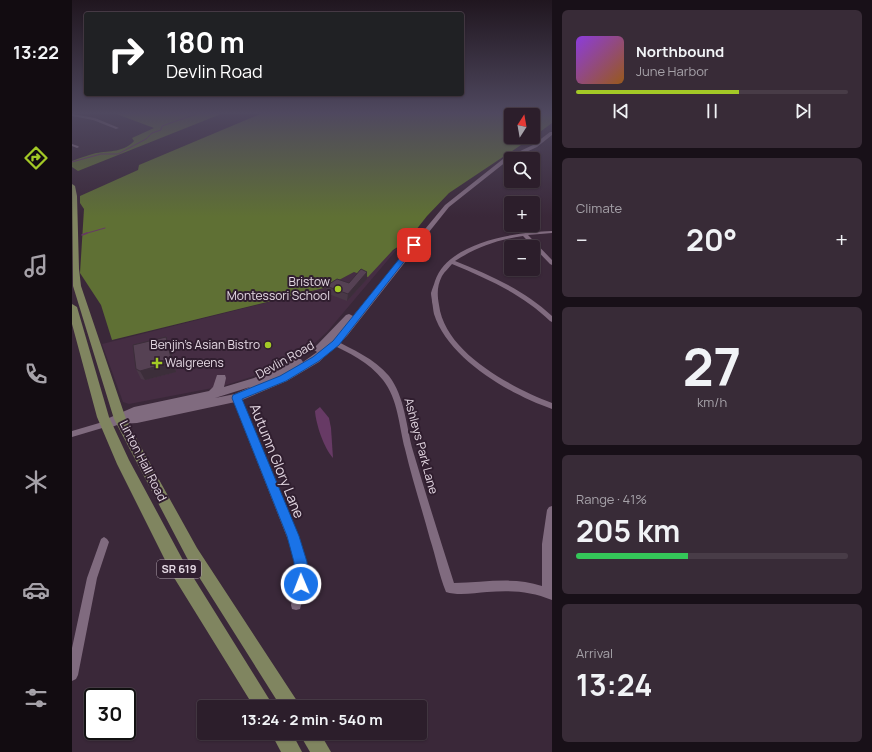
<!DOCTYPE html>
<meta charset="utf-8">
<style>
:root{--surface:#2c1e2b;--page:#382b37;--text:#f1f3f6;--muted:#a6a2a9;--line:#483c47;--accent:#a3c926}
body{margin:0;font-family:Manrope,sans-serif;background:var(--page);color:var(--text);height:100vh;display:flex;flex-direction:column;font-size:15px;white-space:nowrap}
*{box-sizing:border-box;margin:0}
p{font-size:13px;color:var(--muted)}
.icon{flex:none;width:22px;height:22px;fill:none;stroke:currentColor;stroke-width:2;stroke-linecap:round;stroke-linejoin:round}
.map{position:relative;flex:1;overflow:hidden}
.panel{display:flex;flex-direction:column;gap:10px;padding:10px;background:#181018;width:320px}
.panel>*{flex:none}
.hud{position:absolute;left:12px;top:12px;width:380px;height:84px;border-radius:4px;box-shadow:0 1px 3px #0004,0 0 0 1px var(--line);background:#202124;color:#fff;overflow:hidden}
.needle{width:26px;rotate:11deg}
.tools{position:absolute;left:432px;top:108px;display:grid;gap:8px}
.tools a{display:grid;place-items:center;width:36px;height:36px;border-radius:4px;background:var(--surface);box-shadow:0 1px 3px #0004,0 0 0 1px var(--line);font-size:20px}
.speed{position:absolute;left:12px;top:688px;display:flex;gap:8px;font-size:20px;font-weight:700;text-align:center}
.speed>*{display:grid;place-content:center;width:52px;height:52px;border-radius:50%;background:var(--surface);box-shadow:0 1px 3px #0004,0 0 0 1px var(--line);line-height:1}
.speed .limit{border:2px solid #111;border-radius:6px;background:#fff;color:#111}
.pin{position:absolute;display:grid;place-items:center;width:34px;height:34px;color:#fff;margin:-17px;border-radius:8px;box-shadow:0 2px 6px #0006}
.me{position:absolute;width:44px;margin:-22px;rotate:359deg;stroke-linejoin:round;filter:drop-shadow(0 0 3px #0008)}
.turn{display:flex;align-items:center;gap:14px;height:84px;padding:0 16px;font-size:18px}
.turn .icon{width:52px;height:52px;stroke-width:2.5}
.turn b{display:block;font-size:28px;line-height:34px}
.big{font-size:30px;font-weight:700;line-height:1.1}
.panel .card{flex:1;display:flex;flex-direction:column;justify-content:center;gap:6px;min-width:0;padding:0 14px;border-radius:6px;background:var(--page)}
.panel .dial{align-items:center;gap:0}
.dial b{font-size:52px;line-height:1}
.song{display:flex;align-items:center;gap:12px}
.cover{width:48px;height:48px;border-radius:6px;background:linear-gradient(135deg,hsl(270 70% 55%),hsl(30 70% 35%))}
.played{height:4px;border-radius:2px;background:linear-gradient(90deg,var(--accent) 60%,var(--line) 60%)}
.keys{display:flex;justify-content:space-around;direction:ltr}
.heat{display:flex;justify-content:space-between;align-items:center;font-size:22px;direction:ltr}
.charge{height:6px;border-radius:3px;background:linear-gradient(90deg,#34c759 41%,var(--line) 0)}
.trip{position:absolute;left:125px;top:700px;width:230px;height:40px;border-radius:4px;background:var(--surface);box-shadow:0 1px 3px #0004,0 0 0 1px var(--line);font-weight:700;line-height:40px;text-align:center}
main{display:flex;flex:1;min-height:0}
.tab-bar{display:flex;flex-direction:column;width:72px;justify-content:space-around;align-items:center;background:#120c11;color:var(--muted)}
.tab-bar .icon{width:28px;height:28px}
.tab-bar .current{color:var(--accent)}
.tab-bar b{font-size:18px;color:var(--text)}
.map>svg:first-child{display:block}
.built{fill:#452d43}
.forest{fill:#5f7034}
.water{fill:#673a65}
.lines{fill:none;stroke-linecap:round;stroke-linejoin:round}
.stream-far1{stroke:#673a65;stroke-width:1}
.stream{stroke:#673a65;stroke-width:1.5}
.street{fill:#806b7f;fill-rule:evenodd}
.secondary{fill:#806b7f;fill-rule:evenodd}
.primary{fill:#808560;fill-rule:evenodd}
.wall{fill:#493847}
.shaded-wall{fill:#3c2e3a}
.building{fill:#554153;stroke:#3c2e3a}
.route{fill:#1a73e8;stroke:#114b97}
.poi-dot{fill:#a3c926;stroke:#301e2f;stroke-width:1.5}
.labels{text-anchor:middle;stroke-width:4;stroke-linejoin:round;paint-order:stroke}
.shield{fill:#301e2f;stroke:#aea0ad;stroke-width:1}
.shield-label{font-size:11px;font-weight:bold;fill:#e4d8e3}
.poi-label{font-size:12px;fill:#e4d8e3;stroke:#301e2f;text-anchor:end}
.street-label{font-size:12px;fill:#e4d8e3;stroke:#301e2f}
.near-street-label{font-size:14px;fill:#e4d8e3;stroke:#301e2f}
</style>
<main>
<nav class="tab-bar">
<b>13:22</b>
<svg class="icon current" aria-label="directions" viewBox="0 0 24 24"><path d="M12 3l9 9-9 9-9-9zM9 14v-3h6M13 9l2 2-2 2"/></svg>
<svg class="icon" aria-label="music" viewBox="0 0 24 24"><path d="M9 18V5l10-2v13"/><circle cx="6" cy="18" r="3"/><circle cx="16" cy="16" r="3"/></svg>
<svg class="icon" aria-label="phone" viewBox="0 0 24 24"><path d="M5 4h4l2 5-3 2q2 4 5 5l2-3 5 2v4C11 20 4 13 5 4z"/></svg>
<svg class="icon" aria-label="climate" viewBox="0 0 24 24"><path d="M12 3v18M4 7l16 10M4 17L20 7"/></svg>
<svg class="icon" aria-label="car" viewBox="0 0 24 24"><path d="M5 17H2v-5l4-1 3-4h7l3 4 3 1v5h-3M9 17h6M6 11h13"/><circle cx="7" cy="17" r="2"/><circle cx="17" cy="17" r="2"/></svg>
<svg class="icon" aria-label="filters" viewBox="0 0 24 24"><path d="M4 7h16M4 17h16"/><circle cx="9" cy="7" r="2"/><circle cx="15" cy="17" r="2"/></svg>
</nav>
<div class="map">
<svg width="480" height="752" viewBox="0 0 480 752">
<rect width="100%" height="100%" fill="#3a2839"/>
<!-- built -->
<polygon class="built" points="326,248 255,332 244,342 216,360 179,377 151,386 57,404 51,402 30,344 252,288"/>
<!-- forest -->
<g class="forest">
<path d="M39,112H154L6,171L0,167V161C8,158 16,155 24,153C38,151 52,152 62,141L60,138L82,128Z"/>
<polygon points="193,112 480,112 480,123 461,137 461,115 439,115 439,137 461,137 377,193 355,216 336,240 321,250 296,277 282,272 252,288 40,340 29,305 8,273 12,209 8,203 8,196 66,170 67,165"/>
</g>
<!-- water -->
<path class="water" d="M248,407L257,418L259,428L261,458C252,448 244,425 243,411Z"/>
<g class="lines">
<!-- stream-far1 -->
<g class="stream-far1">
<polyline points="0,162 29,154 46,154 74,139 80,133 89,130 90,126 130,112"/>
<polyline points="12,234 33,228"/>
</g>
<!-- stream -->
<polyline class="stream" points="10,235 15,233"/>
<!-- street -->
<g class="street">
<polygon points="0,114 23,118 47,128 44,129 21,120 0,116"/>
<polygon points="0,144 6,146 7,147 5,148 0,146"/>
<path d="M480,231V233L456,235L480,260V265L478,264L451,236C425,240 405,247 383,261C418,275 452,290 480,316V322L478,321C450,294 416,279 380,264C377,268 373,271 370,276C365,286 365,294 367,305C373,353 439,387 480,403V409C439,395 376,359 362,314C361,310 361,306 360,302C360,299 359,296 359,293C360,289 362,285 363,281C376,242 444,232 480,231Z"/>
<path d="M257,339H261C281,350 302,358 317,376C333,397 334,426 341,451C354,495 368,539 382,583C411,583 442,576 470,586V544L475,510L477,507L480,506V600C458,591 439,590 415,592C403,593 386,596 374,592C367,575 364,557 358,539C350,509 340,479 333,449C327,426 326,399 311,380C297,362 277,353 257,343L256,341Z"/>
<polygon points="164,395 167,396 168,398 230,550 235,574 229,605 228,609 224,610 220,609 219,605 225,574 220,550 160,398 161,396"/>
<polygon points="34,421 37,422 38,424 37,426 0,437 0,431"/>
<polygon points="32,537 35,539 37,542 25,578 6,675 4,679 0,681 0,648 15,578 29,539"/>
</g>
<!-- secondary -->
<path class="secondary" d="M478,132H480V135L465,147L435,161L377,207L345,247L275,336L247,362L215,381L168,401L65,423L48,424L34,429L30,427L28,424L30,421L62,407L137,391L141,387L145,375H153L154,378L152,387L182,378L223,359H229L231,362L245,352L241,349L243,347L274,315L277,314L281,316L373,205L431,159L461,145ZM178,387L163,394L143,398Z"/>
<!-- primary -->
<g class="primary">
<polygon points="0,184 3,186 5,196 7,269 9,286 54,419 70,449 125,548 229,707 209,707 115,558 42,419 1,286"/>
<polygon points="0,304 5,307 37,417 57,460 113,564 202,707 182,707 101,576 45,464 25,417 0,324"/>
<polygon points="199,733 220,733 230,752 209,752"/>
<polygon points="227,733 248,733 259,752 238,752"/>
</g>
</g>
<!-- wall -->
<g class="wall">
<polygon points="295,279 275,301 254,293 254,286 277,283"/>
<polygon points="98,346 104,372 73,380 69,379 64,369"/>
</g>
<!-- shaded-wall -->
<g class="shaded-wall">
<polygon points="295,272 295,279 275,301 276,294"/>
<polygon points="94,337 98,346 104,372 73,380 68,371"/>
</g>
<!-- building -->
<g class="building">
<polygon points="289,269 295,272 276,294 254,286 265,279 277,283"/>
<polygon points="94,337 100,362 68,371 64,369 61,345"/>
</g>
<!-- sky -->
<linearGradient id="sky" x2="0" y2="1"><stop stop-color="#20161f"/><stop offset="0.52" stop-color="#4f485f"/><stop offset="1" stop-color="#4f485f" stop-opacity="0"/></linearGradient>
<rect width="480" height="217" fill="url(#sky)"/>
<!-- route -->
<polygon class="route" points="340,243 345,245 267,345 247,361 214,381 170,399 227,536 235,562 236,584 234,588 229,590 224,588 222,584 222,562 215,536 160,398 161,395 208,376 241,357 261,341"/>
<!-- markers -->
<g class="poi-dot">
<circle cx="266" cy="289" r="4"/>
<circle cx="196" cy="345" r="4"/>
<path d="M83 357h4v4h4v4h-4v4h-4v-4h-4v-4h4z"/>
</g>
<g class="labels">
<!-- shield labels -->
<rect class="shield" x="85" y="560" width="44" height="18" rx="3"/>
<g class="shield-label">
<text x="107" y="573">SR 619</text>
</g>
<!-- poi labels -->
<g class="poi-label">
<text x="258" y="286">Bristow<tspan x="258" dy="14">Montessori School</tspan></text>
<text x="188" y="349">Benjin's Asian Bistro</text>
<text x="93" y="367" text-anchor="start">Walgreens</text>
</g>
<!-- street labels -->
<g class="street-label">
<text transform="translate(213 360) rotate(-29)" y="4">Devlin Road</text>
<text transform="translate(349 446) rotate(75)" y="4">Ashleys Park Lane</text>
<text transform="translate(71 461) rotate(63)" y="4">Linton Hall Road</text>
</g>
<!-- near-street labels -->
<g class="near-street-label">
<text transform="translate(205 461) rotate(68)" y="5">Autumn Glory Lane</text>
</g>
</g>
</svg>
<div class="tools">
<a><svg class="needle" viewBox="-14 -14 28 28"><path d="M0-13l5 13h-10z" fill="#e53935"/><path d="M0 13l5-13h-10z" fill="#a6a2a9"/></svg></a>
<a><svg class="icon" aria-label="search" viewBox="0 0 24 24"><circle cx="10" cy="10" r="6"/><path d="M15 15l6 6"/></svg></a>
<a>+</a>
<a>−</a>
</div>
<div class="speed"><div class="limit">30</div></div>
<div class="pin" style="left:342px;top:245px;background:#d93025"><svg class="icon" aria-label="arrive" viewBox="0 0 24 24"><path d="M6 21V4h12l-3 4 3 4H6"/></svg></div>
<svg class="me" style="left:229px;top:584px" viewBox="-20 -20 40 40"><circle r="17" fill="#1a73e8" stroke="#fff" stroke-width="3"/><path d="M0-11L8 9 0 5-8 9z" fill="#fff"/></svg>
<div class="trip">13:24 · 2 min · 540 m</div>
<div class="hud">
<div class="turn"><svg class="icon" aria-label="right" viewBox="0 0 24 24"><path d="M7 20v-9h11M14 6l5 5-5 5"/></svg><div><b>180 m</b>Devlin Road</div></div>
</div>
</div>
<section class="panel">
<div class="card">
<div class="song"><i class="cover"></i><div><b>Northbound</b><p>June Harbor</p></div></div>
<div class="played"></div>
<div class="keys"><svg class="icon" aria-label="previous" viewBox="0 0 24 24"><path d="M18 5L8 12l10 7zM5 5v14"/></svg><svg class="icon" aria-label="pause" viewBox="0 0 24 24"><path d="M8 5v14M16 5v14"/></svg><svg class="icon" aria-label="next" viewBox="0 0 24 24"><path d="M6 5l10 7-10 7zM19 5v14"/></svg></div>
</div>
<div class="card"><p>Climate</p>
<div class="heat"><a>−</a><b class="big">20°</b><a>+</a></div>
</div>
<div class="card dial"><b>27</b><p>km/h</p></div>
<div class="card"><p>Range · 41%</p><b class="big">205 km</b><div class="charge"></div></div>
<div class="card"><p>Arrival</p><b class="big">13:24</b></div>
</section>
</main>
